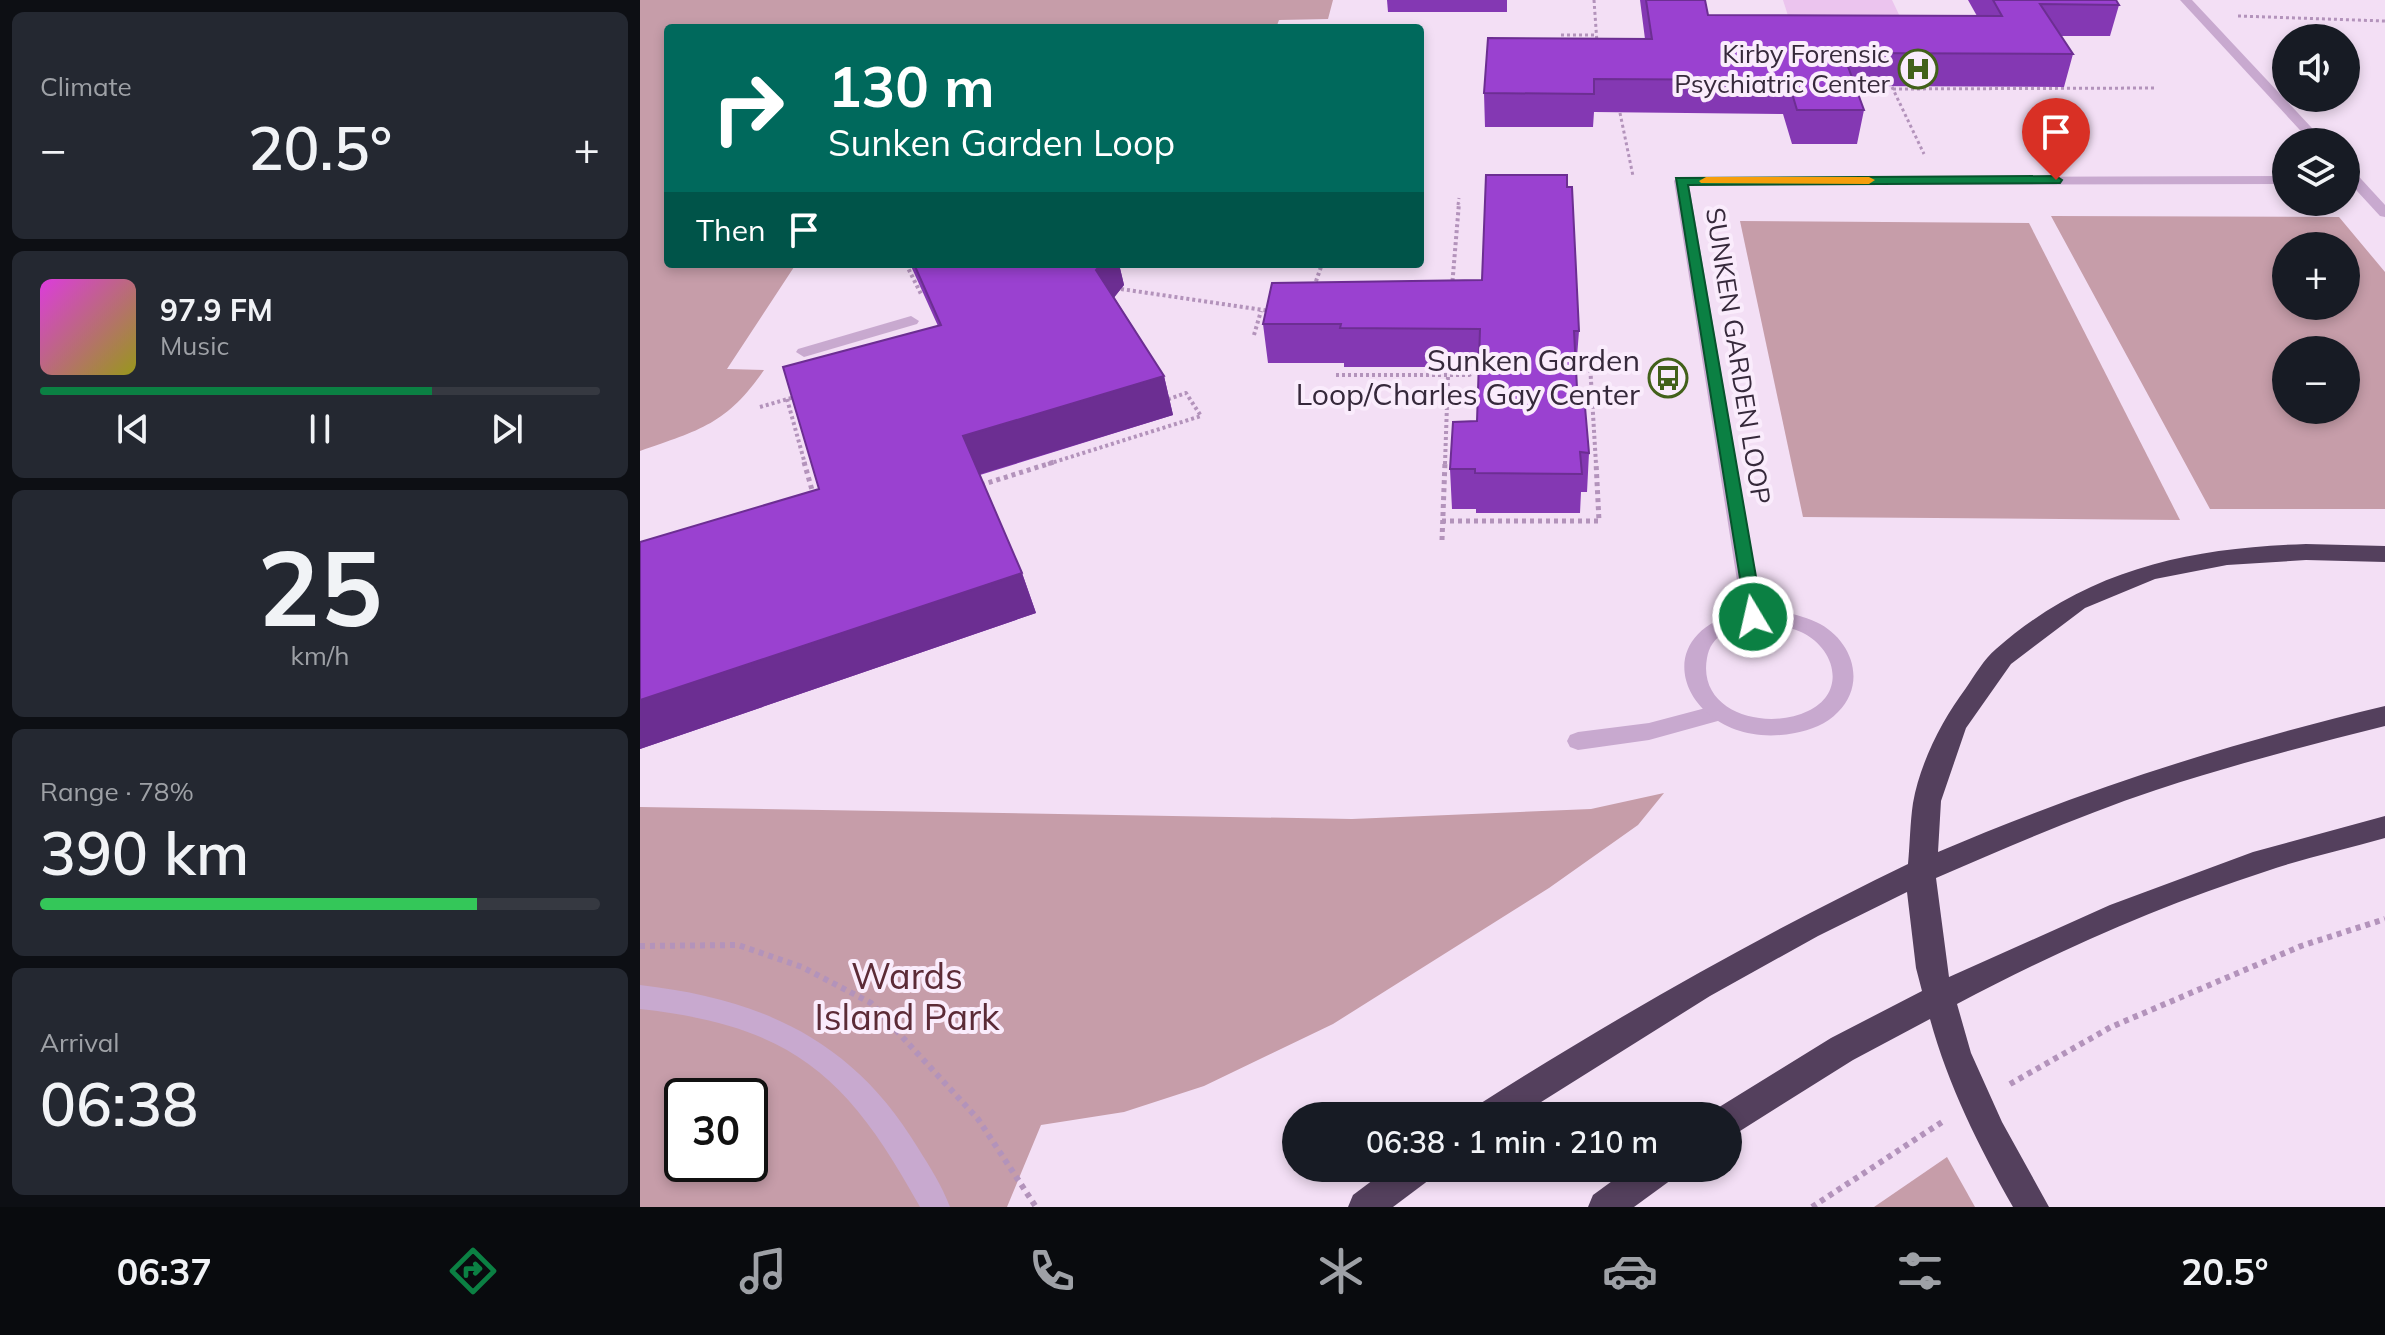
<!DOCTYPE html>
<meta charset="utf-8">
<style>
:root{--surface:#171b24;--page:#242831;--text:#f1f3f6;--muted:#9ea1a6;--line:#363941;--accent:#0b8043}
body{margin:0;font-family:Mulish,sans-serif;background:var(--page);color:var(--text);height:100vh;display:flex;flex-direction:column;font-size:30px;white-space:nowrap}
*{box-sizing:border-box;margin:0}
p{font-size:26px;color:var(--muted)}
.icon{flex:none;width:44px;height:44px;fill:none;stroke:currentColor;stroke-width:2;stroke-linecap:round;stroke-linejoin:round}
.map{position:relative;flex:1;overflow:hidden}
.details{display:flex;flex-direction:column;gap:12px;padding:12px;background:#0d0f14;width:640px}
.details>*{flex:none}
.banner{position:absolute;left:24px;top:24px;width:760px;height:244px;border-radius:8px;box-shadow:0 4px 12px #0003;background:#00695c;color:#fff;overflow:hidden}
.buttons{position:absolute;left:1632px;top:24px;display:grid;gap:16px}
.buttons a{display:grid;place-items:center;width:88px;height:88px;border-radius:50%;background:var(--surface);box-shadow:0 4px 12px #0003;font-size:40px}
.speed{position:absolute;left:24px;top:1078px;display:flex;gap:16px;font-size:40px;font-weight:700;text-align:center}
.speed>*{display:grid;place-content:center;width:104px;height:104px;border-radius:50%;background:var(--surface);box-shadow:0 4px 12px #0003;line-height:1}
.speed .limit{border:4px solid #111;border-radius:12px;background:#fff;color:#111}
.pin{position:absolute;display:grid;place-items:center;width:68px;height:68px;color:#fff;margin:-82px -34px;border-radius:50% 50% 50% 0;rotate:-45deg;box-shadow:0 0 8px #0007}
.pin .icon{rotate:45deg}
.me{position:absolute;width:88px;margin:-44px;rotate:351deg;stroke-linejoin:round;filter:drop-shadow(0 0 6px #0008)}
.turn{display:flex;align-items:center;gap:28px;height:168px;padding:0 32px;font-size:36px}
.turn .icon{width:104px;height:104px;stroke-width:2.5}
.turn b{display:block;font-size:56px;line-height:68px}
.then{display:flex;align-items:center;height:76px;padding:0 32px;background:#0003;gap:16px;font-size:30px}
.big{font-size:60px;font-weight:600;line-height:1.1}
.details .tile{flex:1;display:flex;flex-direction:column;justify-content:center;gap:12px;min-width:0;padding:0 28px;border-radius:12px;background:var(--page)}
.details .dial{align-items:center;gap:0}
.dial b{font-size:104px;line-height:1}
.song{display:flex;align-items:center;gap:24px}
.cover{width:96px;height:96px;border-radius:12px;background:linear-gradient(135deg,hsl(300 70% 55%),hsl(60 70% 35%))}
.played{height:8px;border-radius:4px;background:linear-gradient(90deg,var(--accent) 70%,var(--line) 70%)}
.keys{display:flex;justify-content:space-around;direction:ltr}
.heat{display:flex;justify-content:space-between;align-items:center;font-size:44px;direction:ltr}
.charge{height:12px;border-radius:6px;background:linear-gradient(90deg,#34c759 78%,var(--line) 0)}
.trip{position:absolute;left:642px;top:1102px;width:460px;height:80px;border-radius:40px;background:var(--surface);box-shadow:0 4px 12px #0003;font-weight:600;line-height:80px;text-align:center}
.dock{display:flex;height:128px;justify-content:space-around;align-items:center;background:#090b0e;color:var(--muted)}
.dock .icon{width:56px;height:56px}
.dock .current{color:var(--accent)}
.dock b{font-size:36px;color:var(--text)}
main{display:flex;flex:1;min-height:0}
.map>svg:first-child{display:block}
.green{fill:#c69da9;fill-rule:evenodd}
.plaza{fill:#ebc4ee}
.lines{fill:none;stroke-linecap:round;stroke-linejoin:round}
.path-far3{stroke:#b393bb;stroke-width:3;stroke-dasharray:3 3;stroke-linecap:butt}
.path-far2{stroke:#b393bb;stroke-width:4;stroke-dasharray:3 3;stroke-linecap:butt}
.path-far1{stroke:#b393bb;stroke-width:5;stroke-dasharray:4 4;stroke-linecap:butt}
.path{stroke:#b393bb;stroke-width:6;stroke-dasharray:5 5;stroke-linecap:butt}
.service{fill:#c8a9cf;fill-rule:evenodd}
.minor{fill:#c8a9cf;fill-rule:evenodd}
.motorway{fill:#54405d;fill-rule:evenodd}
.wall{fill:#8438b3}
.shaded-wall{fill:#6c2e92}
.building{fill:#9a41d0;stroke:#6c2e92;stroke-width:2}
.route{fill:#0b8043;stroke:#07532c;stroke-width:2}
.slow{fill:#f59e0b}
.labels{text-anchor:middle;stroke-width:8;stroke-linejoin:round;paint-order:stroke}
.far-poi-label{font-size:26px;fill:#36293b;stroke:#faecfc;text-anchor:end}
.far-street-label{font-size:26px;fill:#36293b;stroke:#faecfc}
.poi-label{font-size:30px;fill:#36293b;stroke:#faecfc;text-anchor:end}
.near-park-label{font-size:36px;fill:#5c2b37;stroke:#faecfc}
</style>
<main>
<section class="details">
<div class="tile"><p>Climate</p>
<div class="heat"><a>−</a><b class="big">20.5°</b><a>+</a></div>
</div>
<div class="tile">
<div class="song"><i class="cover"></i><div><b>97.9 FM</b><p>Music</p></div></div>
<div class="played"></div>
<div class="keys"><svg class="icon" aria-label="previous" viewBox="0 0 24 24"><path d="M18 5L8 12l10 7zM5 5v14"/></svg><svg class="icon" aria-label="pause" viewBox="0 0 24 24"><path d="M8 5v14M16 5v14"/></svg><svg class="icon" aria-label="next" viewBox="0 0 24 24"><path d="M6 5l10 7-10 7zM19 5v14"/></svg></div>
</div>
<div class="tile dial"><b>25</b><p>km/h</p></div>
<div class="tile"><p>Range · 78%</p><b class="big">390 km</b><div class="charge"></div></div>
<div class="tile"><p>Arrival</p><b class="big">06:38</b></div>
</section>
<div class="map">
<svg width="1745" height="1207" viewBox="0 0 1745 1207">
<rect width="100%" height="100%" fill="#f3dff5"/>
<!-- green -->
<g class="green">
<path d="M0,0H693L688,19L639,20L636,28H28V264H156L87,369L124,370C87,424 60,430 0,451Z"/>
<path d="M1411,216L1699,217L1745,272V509H1570ZM1706,246V306H1646V246ZM1706,350V410H1646V350Z"/>
<polygon points="1100,221 1389,223 1540,520 1163,517"/>
<path d="M1024,793L998,825L909,888L693,1024L564,1086L484,1112L401,1125L367,1207H0V807L712,819L951,809ZM42,1096H110V1164H42Z"/>
<polygon points="1307,1157 1335,1207 1234,1207"/>
</g>
<!-- plaza -->
<polygon class="plaza" points="1143,0 1252,0 1263,23 1150,22"/>
<g class="lines">
<!-- path-far3 -->
<g class="path-far3">
<polyline points="954,0 957,43"/>
<polyline points="1598,16 1745,21"/>
<polyline points="921,35 956,35"/>
<polyline points="1252,87 1284,154"/>
<polyline points="1253,89 1514,88"/>
<polyline points="980,113 993,176"/>
<polyline points="818,205 819,198"/>
</g>
<!-- path-far2 -->
<g class="path-far2">
<polyline points="266,264 282,296"/>
<polyline points="674,287 682,264"/>
<polyline points="812,287 819,203"/>
<polyline points="481,289 630,311"/>
<polyline points="614,335 621,311"/>
<polyline points="950,364 956,464"/>
<polyline points="696,375 829,375 843,368"/>
<polyline points="147,399 165,464"/>
<polyline points="120,407 158,396"/>
<polyline points="408,464 561,416 546,393 526,400"/>
<polyline points="805,464 808,375"/>
</g>
<!-- path-far1 -->
<g class="path-far1">
<polyline points="164,462 174,497"/>
<polyline points="341,485 414,462"/>
<polyline points="802,521 959,521 956,462"/>
<polyline points="802,540 805,462"/>
</g>
<!-- path -->
<g class="path">
<polyline points="0,946 98,945 162,967 231,1003 338,1119 396,1207"/>
<polyline points="1370,1084 1471,1027 1661,946 1745,919"/>
<polyline points="1172,1207 1305,1120"/>
</g>
<!-- service -->
<g class="service">
<polygon points="271,316 279,321 277,324 164,357 156,352 158,349"/>
<polygon points="1077,705 1085,707 1088,713 1085,719 1009,740 938,750 930,747 927,741 930,735 938,732 1009,723"/>
</g>
<!-- minor -->
<g class="minor">
<polygon points="1540,0 1552,0 1685,142 1671,142"/>
<polygon points="1706,167 1711,168 1745,205 1745,217 1740,216 1706,179"/>
<path d="M1646,176V184L1049,185L1122,610C1140,611 1159,614 1176,622C1211,638 1228,682 1198,712C1187,724 1170,730 1155,733C1051,754 995,636 1102,612L1034,181L1036,178ZM1113,624C1129,624 1146,625 1161,632C1196,648 1207,693 1168,711C1127,731 1057,713 1067,658C1069,647 1074,639 1084,633C1093,628 1103,626 1113,624Z"/>
<path d="M0,985C122,999 213,1040 278,1148C290,1167 302,1186 310,1207H280C208,1076 153,1026 0,1009Z"/>
</g>
<!-- motorway -->
<g class="motorway">
<path d="M1666,544L1745,546V562L1666,560L1587,565L1515,579L1445,608L1371,664L1326,728L1301,801L1298,852C1445,789 1590,743 1745,706V726C1668,745 1592,765 1516,790C1441,815 1368,847 1296,878L1309,977L1470,905L1613,852L1745,816V838C1706,849 1665,858 1627,871C1521,905 1415,952 1317,1004L1331,1053L1362,1122L1409,1207H1373C1339,1147 1308,1085 1290,1019L1213,1060L1100,1131L1088,1136V1116H1073L1076,1109L1191,1038L1282,991L1276,968L1267,892L1178,936L1070,996L879,1116H834L838,1105C978,1016 1119,936 1268,864C1270,844 1270,823 1273,803C1280,763 1302,720 1326,688C1335,675 1344,659 1356,649C1447,569 1548,548 1666,544Z"/>
<polygon points="749,1168 794,1168 789,1180 753,1207 708,1207 713,1195"/>
<polygon points="990,1168 1036,1168 1031,1180 994,1207 948,1207 953,1195"/>
</g>
</g>
<!-- wall -->
<g class="wall">
<polygon points="747,0 867,0 867,12 748,12"/>
<polygon points="1000,0 1065,0 1068,15 1337,16 1328,0 1476,0 1479,5 1470,36 1421,36 1433,54 1424,87 1215,86 1224,110 1217,144 1152,144 1143,114 954,112 953,127 845,127 844,93 1005,39"/>
<polygon points="270,264 479,264 484,285 474,297 524,376 533,415 340,475 382,573 396,613 0,749 0,542 179,489 298,326"/>
<polygon points="632,283 939,331 936,370 938,407 949,453 947,492 941,492 940,513 836,513 836,509 812,509 810,469 837,421 839,367 704,367 704,363 628,363 623,324"/>
</g>
<!-- shaded-wall -->
<g class="shaded-wall">
<polygon points="461,264 479,264 484,285 466,308 456,270"/>
<polygon points="524,376 533,415 337,475 323,436"/>
<polygon points="382,573 396,613 0,749 0,700"/>
</g>
<!-- building -->
<g class="building">
<polygon points="1006,0 1065,0 1068,15 1362,16 1353,0 1476,0 1479,5 1400,4 1433,54 1203,53 1224,110 1157,110 1148,80 954,79 954,94 844,93 848,38 1012,39"/>
<polygon points="846,175 927,175 927,187 932,187 939,331 934,331 938,407 945,407 949,453 940,452 942,474 835,473 835,469 810,469 813,422 837,421 840,329 700,328 701,324 623,324 632,283 842,280"/>
<polygon points="274,264 461,264 456,270 524,376 323,436 382,573 0,700 0,542 179,489 143,367 301,325"/>
</g>
<!-- route -->
<polygon class="route" points="1416,176 1422,180 1420,183 1048,185 1123,617 1120,622 1107,622 1036,178"/>
<!-- slow -->
<polygon class="slow" points="1066,177 1229,177 1235,180 1229,184 1061,183 1059,181"/>
<!-- icons -->
<defs>
<g id="hospital-ring" transform="scale(2)"><circle r="9.5" fill="#faecfc" stroke="#42611a" stroke-width="1.5"/><path d="M-5-5h3v3.5h4V-5h3V5h-3V1.5h-4V5h-3Z" fill="#42611a"/></g>
<g id="bus-ring" transform="scale(2)"><circle r="9.5" fill="#faecfc" stroke="#42611a" stroke-width="1.5"/><path d="M-5-6H5V4H4V6H2V4H-2V6H-4V4H-5ZM-3.5-4V0h7V-4ZM-3.5 1.2v1.5H-2V1.2ZM2 1.2v1.5H3.5V1.2Z" fill="#42611a"/></g>
</defs>
<g fill-rule="evenodd">
<use href="#hospital-ring" x="1278" y="69"/>
<use href="#bus-ring" x="1028" y="378"/>
</g>
<g class="labels">
<!-- far-poi labels -->
<g class="far-poi-label">
<text x="1250" y="63">Kirby Forensic<tspan x="1250" dy="30">Psychiatric Center</tspan></text>
</g>
<!-- far-street labels -->
<g class="far-street-label">
<text transform="translate(1098 356) rotate(81)" y="9">SUNKEN GARDEN LOOP</text>
</g>
<!-- poi labels -->
<g class="poi-label">
<text x="1000" y="371">Sunken Garden<tspan x="1000" dy="34">Loop/Charles Gay Center</tspan></text>
</g>
<!-- near-park labels -->
<g class="near-park-label">
<text x="267" y="989">Wards<tspan x="267" dy="41">Island Park</tspan></text>
</g>
</g>
</svg>
<div class="buttons">
<a><svg class="icon" aria-label="sound" viewBox="0 0 24 24"><path d="M4 9h4l5-4v14l-5-4H4zM17 9q2 3 0 6"/></svg></a>
<a><svg class="icon" aria-label="layers" viewBox="0 0 24 24"><path d="M12 4l9 5-9 5-9-5zM3 14l9 5 9-5"/></svg></a>
<a>+</a>
<a>−</a>
</div>
<div class="speed"><div class="limit">30</div></div>
<div class="pin" style="left:1416px;top:180px;background:#d93025"><svg class="icon" aria-label="arrive" viewBox="0 0 24 24"><path d="M6 21V4h12l-3 4 3 4H6"/></svg></div>
<svg class="me" style="left:1113px;top:617px" viewBox="-20 -20 40 40"><circle r="17" fill="#0b8043" stroke="#fff" stroke-width="3"/><path d="M0-11L8 9 0 5-8 9z" fill="#fff"/></svg>
<div class="trip">06:38 · 1 min · 210 m</div>
<div class="banner">
<div class="turn"><svg class="icon" aria-label="right" viewBox="0 0 24 24"><path d="M7 20v-9h11M14 6l5 5-5 5"/></svg><div><b>130 m</b>Sunken Garden Loop</div></div>
<div class="then">Then<svg class="icon" aria-label="arrive" viewBox="0 0 24 24"><path d="M6 21V4h12l-3 4 3 4H6"/></svg></div>
</div>
</div>
</main>
<nav class="dock">
<b>06:37</b>
<svg class="icon current" aria-label="directions" viewBox="0 0 24 24"><path d="M12 3l9 9-9 9-9-9zM9 14v-3h6M13 9l2 2-2 2"/></svg>
<svg class="icon" aria-label="music" viewBox="0 0 24 24"><path d="M9 18V5l10-2v13"/><circle cx="6" cy="18" r="3"/><circle cx="16" cy="16" r="3"/></svg>
<svg class="icon" aria-label="phone" viewBox="0 0 24 24"><path d="M5 4h4l2 5-3 2q2 4 5 5l2-3 5 2v4C11 20 4 13 5 4z"/></svg>
<svg class="icon" aria-label="climate" viewBox="0 0 24 24"><path d="M12 3v18M4 7l16 10M4 17L20 7"/></svg>
<svg class="icon" aria-label="car" viewBox="0 0 24 24"><path d="M5 17H2v-5l4-1 3-4h7l3 4 3 1v5h-3M9 17h6M6 11h13"/><circle cx="7" cy="17" r="2"/><circle cx="17" cy="17" r="2"/></svg>
<svg class="icon" aria-label="filters" viewBox="0 0 24 24"><path d="M4 7h16M4 17h16"/><circle cx="9" cy="7" r="2"/><circle cx="15" cy="17" r="2"/></svg>
<b>20.5°</b>
</nav>
